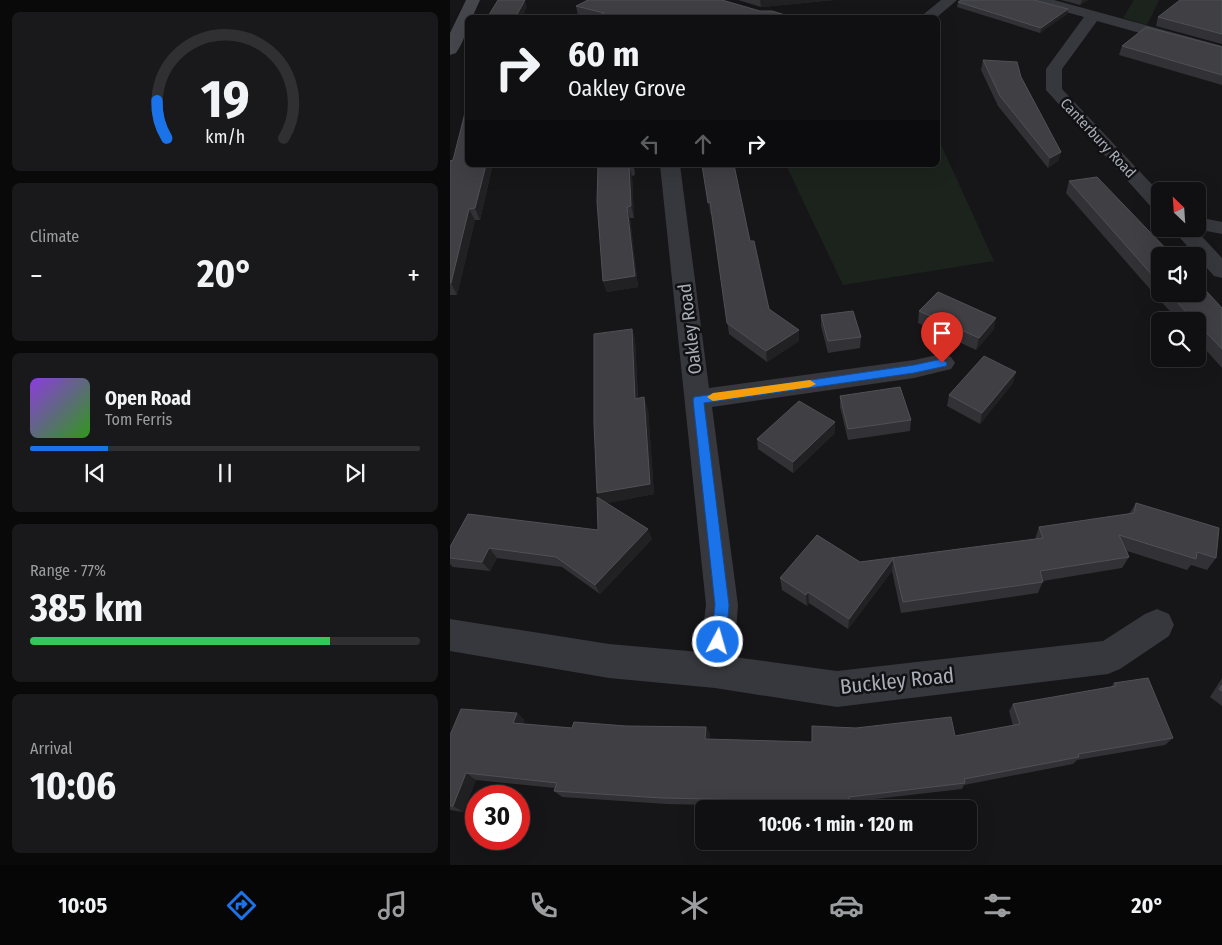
<!DOCTYPE html>
<meta charset="utf-8">
<style>
:root{--surface:#101012;--page:#19191b;--text:#f1f3f6;--muted:#9c9d9f;--line:#303032;--accent:#1a73e8}
body{margin:0;font-family:"Fira Sans Condensed",sans-serif;background:var(--page);color:var(--text);height:100vh;display:flex;flex-direction:column;font-size:19px;white-space:nowrap}
*{box-sizing:border-box;margin:0}
p{font-size:16px;color:var(--muted)}
.icon{flex:none;width:28px;height:28px;fill:none;stroke:currentColor;stroke-width:2;stroke-linecap:round;stroke-linejoin:round}
.map{position:relative;flex:1;overflow:hidden}
.drawer{display:flex;flex-direction:column;gap:12px;padding:12px;background:#09090a;width:450px}
.drawer>*{flex:none}
.hud{position:absolute;left:15px;top:15px;width:475px;height:152px;border-radius:8px;box-shadow:0 5px 20px #0002,0 0 0 1px var(--line);background:#101012;color:var(--text);overflow:hidden}
.needle{width:32px;rotate:335deg}
.buttons{position:absolute;left:701px;top:182px;display:grid;gap:10px}
.buttons a{display:grid;place-items:center;width:55px;height:55px;border-radius:8px;background:var(--surface);box-shadow:0 5px 20px #0002,0 0 0 1px var(--line);font-size:25px}
.speed{position:absolute;left:15px;top:785px;display:flex;gap:10px;font-size:25px;font-weight:700;text-align:center}
.speed>*{display:grid;place-content:center;width:65px;height:65px;border-radius:50%;background:var(--surface);box-shadow:0 5px 20px #0002,0 0 0 1px var(--line);line-height:1}
.speed .limit{border:8px solid #d22;background:#fff;color:#111}
.pin{position:absolute;display:grid;place-items:center;width:42px;height:42px;color:#fff;margin:-51px -21px;border-radius:50% 50% 50% 0;rotate:-45deg;box-shadow:0 0 5px #0007}
.pin .icon{rotate:45deg}
.me{position:absolute;width:55px;margin:-28px;rotate:6deg;stroke-linejoin:round;filter:drop-shadow(0 0 4px #0008)}
.turn{display:flex;align-items:center;gap:18px;height:105px;padding:0 20px;font-size:22px}
.turn .icon{width:65px;height:65px;stroke-width:2.5}
.turn b{display:block;font-size:35px;line-height:42px}
.lanes{display:flex;align-items:center;height:48px;padding:0 20px;background:#0003;justify-content:center;gap:25px;direction:ltr}
.lanes .off{opacity:.35}
.big{font-size:38px;font-weight:700;line-height:1.1}
.drawer .widget{flex:1;display:flex;flex-direction:column;justify-content:center;gap:8px;min-width:0;padding:0 18px;border-radius:8px;background:var(--page)}
.drawer .dial{align-items:center;gap:0}
.dial svg{height:130px;overflow:visible;fill:none;stroke:var(--line);stroke-width:7;stroke-linecap:round;text-anchor:middle}
.dial text{fill:var(--text);stroke:none}
.song{display:flex;align-items:center;gap:15px}
.cover{width:60px;height:60px;border-radius:8px;background:linear-gradient(135deg,hsl(270 70% 55%),hsl(110 70% 35%))}
.played{height:5px;border-radius:2px;background:linear-gradient(90deg,var(--accent) 20%,var(--line) 20%)}
.keys{display:flex;justify-content:space-around;direction:ltr}
.heat{display:flex;justify-content:space-between;align-items:center;font-size:28px;direction:ltr}
.charge{height:8px;border-radius:4px;background:linear-gradient(90deg,#34c759 77%,var(--line) 0)}
.trip{position:absolute;left:245px;top:800px;width:282px;height:50px;border-radius:8px;background:var(--surface);box-shadow:0 5px 20px #0002,0 0 0 1px var(--line);font-weight:700;line-height:50px;text-align:center}
.tabs{display:flex;height:80px;justify-content:space-around;align-items:center;background:#060607;color:var(--muted)}
.tabs .icon{width:35px;height:35px}
.tabs .current{color:var(--accent)}
.tabs b{font-size:22px;color:var(--text)}
main{display:flex;flex:1;min-height:0}
.map>svg:first-child{display:block}
.green{fill:#1c231d}
.lines{fill:none;stroke-linecap:round;stroke-linejoin:round}
.street{fill:#37383d;fill-rule:evenodd}
.secondary{fill:#45474d;fill-rule:evenodd}
.wall{fill:#323236}
.shaded-wall{fill:#212124}
.building{fill:#3f3f44;stroke:#4f5156}
.route{fill:#1a73e8;stroke:#114b97}
.slow{fill:#f59e0b}
.labels{text-anchor:middle;stroke-width:5;stroke-linejoin:round;paint-order:stroke}
.far-street-label{font-size:15px;fill:#a8adb8;stroke:#111113}
.street-label{font-size:18px;fill:#a8adb8;stroke:#111113}
.near-street-label{font-size:21px;fill:#a8adb8;stroke:#111113}
</style>
<main>
<section class="drawer">
<div class="widget dial"><svg viewBox="0 0 100 80">
<path d="M14 69A42 42 0 1 1 86 69"/>
<path d="M14 69A42 42 0 0 1 8 46" stroke="#1a73e8"/>
<text x="50" y="56" font-size="32" font-weight="700">19</text>
<text x="50" y="72" font-size="11">km/h</text>
</svg></div>
<div class="widget"><p>Climate</p>
<div class="heat"><a>−</a><b class="big">20°</b><a>+</a></div>
</div>
<div class="widget">
<div class="song"><i class="cover"></i><div><b>Open Road</b><p>Tom Ferris</p></div></div>
<div class="played"></div>
<div class="keys"><svg class="icon" aria-label="previous" viewBox="0 0 24 24"><path d="M18 5L8 12l10 7zM5 5v14"/></svg><svg class="icon" aria-label="pause" viewBox="0 0 24 24"><path d="M8 5v14M16 5v14"/></svg><svg class="icon" aria-label="next" viewBox="0 0 24 24"><path d="M6 5l10 7-10 7zM19 5v14"/></svg></div>
</div>
<div class="widget"><p>Range · 77%</p><b class="big">385 km</b><div class="charge"></div></div>
<div class="widget"><p>Arrival</p><b class="big">10:06</b></div>
</section>
<div class="map">
<svg width="772" height="865" viewBox="0 0 772 865">
<rect width="100%" height="100%" fill="#161618"/>
<!-- green -->
<g class="green">
<polygon points="684,0 709,0 697,25 673,18"/>
<polygon points="488,138 544,261 393,285 336,165 488,165"/>
</g>
<g class="lines">
<!-- street -->
<g class="street">
<polygon points="491,0 507,0 486,18 469,18"/>
<polygon points="581,0 604,0 772,46 772,56 647,21 612,69 612,89 710,193 710,211 703,209 596,90 596,69 634,17 583,3"/>
<polygon points="210,165 230,165 259,388 464,360 492,354 501,357 505,363 501,369 464,378 262,407 288,605 284,657 387,671 653,641 695,614 707,609 719,614 724,625 719,636 670,669 658,674 387,707 265,688 159,678 0,651 0,619 159,644 250,652 256,605"/>
<polygon points="748,217 772,222 772,234 746,229 748,229"/>
<polygon points="722,229 745,229 772,258 772,278 764,276"/>
</g>
<!-- secondary -->
<path class="secondary" d="M16,0H30L22,18H18C18,30 13,43 6,53L0,55V33Z"/>
</g>
<!-- wall -->
<g class="wall">
<polygon points="288,0 384,0 311,7"/>
<polygon points="611,0 638,0 630,5"/>
<polygon points="772,0 772,44 706,26 708,17"/>
<polygon points="508,2 617,14 590,33 507,7"/>
<polygon points="126,6 310,11 345,18 139,18 128,15"/>
<polygon points="672,46 772,47 772,85 669,55"/>
<polygon points="533,60 571,77 611,152 608,161 598,168 548,106 531,70"/>
<polygon points="18,97 18,165 42,168 30,220 25,220 7,295 0,295 0,161 3,160 16,109 15,106"/>
<polygon points="148,165 184,165 185,175 182,176 184,218 180,218 188,287 157,292 153,281"/>
<polygon points="252,165 300,241 319,309 349,341 317,362 279,334 262,214 260,214"/>
<polygon points="619,181 710,256 710,294 748,294 772,308 772,368 748,341 748,321 729,321 706,296 616,193"/>
<polygon points="469,311 544,329 526,350 468,323"/>
<polygon points="371,315 411,337 410,348 378,353 371,326"/>
<polygon points="182,329 185,340 188,399 198,409 204,494 157,503 202,539 150,594 112,567 47,558 40,571 3,567 0,564 0,547 148,530 149,498 147,493"/>
<polygon points="563,383 530,424 497,406 499,395"/>
<polygon points="390,396 461,420 460,431 398,440 390,407"/>
<polygon points="385,433 343,473 308,449 307,439"/>
<polygon points="686,503 766,558 757,570 741,565 737,570 677,551 679,557 672,568 593,581 588,593 451,613 442,571 398,629 359,603 357,606 332,590 330,578 410,562 585,539 589,527 679,514"/>
<polygon points="772,678 772,706 760,697"/>
<polygon points="664,683 723,738 715,745 627,760 623,764 514,785 512,789 399,802 399,808 217,804 112,797 104,791 105,788 26,780 13,812 0,810 0,735 67,713 74,720 73,724 122,728 176,726 256,727 260,734 259,739 362,742 505,736 563,726 559,711 563,704 661,687"/>
</g>
<!-- shaded-wall -->
<g class="shaded-wall">
<polygon points="75,0 77,7 72,18 65,18"/>
<polygon points="310,0 384,0 311,7"/>
<polygon points="632,0 638,0 630,5"/>
<polygon points="618,9 617,14 590,33 591,28"/>
<polygon points="611,152 608,161 598,168 600,158"/>
<polygon points="35,165 41,165 42,168 30,220 25,208"/>
<polygon points="179,165 182,176 184,218 181,206"/>
<polygon points="260,202 262,214 260,214 258,203"/>
<polygon points="177,207 180,218 188,287 157,292 153,281"/>
<polygon points="19,209 25,220 7,295 1,283"/>
<polygon points="546,318 544,329 526,350 529,338"/>
<polygon points="182,329 185,340 188,410 185,399"/>
<polygon points="349,330 349,341 317,362 316,351"/>
<polygon points="566,372 563,383 530,424 532,413"/>
<polygon points="194,397 198,409 204,494 152,504 147,493"/>
<polygon points="385,422 385,433 343,473 343,462"/>
<polygon points="198,529 202,539 150,594 145,585"/>
<polygon points="39,548 47,558 40,571 32,562"/>
<polygon points="443,559 442,571 398,629 399,619"/>
<polygon points="358,592 359,603 357,606 356,595"/>
<polygon points="67,713 74,720 71,730 63,723"/>
<polygon points="256,727 260,734 258,746 255,739"/>
<polygon points="16,773 26,780 13,812 3,806"/>
</g>
<!-- building -->
<g class="building">
<polygon points="48,0 75,0 65,18 37,18"/>
<polygon points="138,0 272,0 310,11 322,11 345,18 146,18 154,13 126,6"/>
<polygon points="511,0 584,0 618,9 591,28 508,2"/>
<polygon points="730,0 772,0 772,34 708,17"/>
<polygon points="696,27 772,47 772,75 672,46"/>
<polygon points="533,60 567,62 571,77 611,152 600,158 550,96"/>
<polygon points="18,97 18,165 36,165 25,208 19,209 1,283 0,283 0,161 3,160 17,105 15,106"/>
<polygon points="148,165 179,165 181,206 177,207 185,276 153,281 147,202"/>
<polygon points="252,165 284,165 300,241 304,241 319,309 349,330 316,351 277,323 260,202 258,203"/>
<polygon points="647,177 723,256 710,256 710,284 619,181"/>
<polygon points="748,282 772,308 772,349 748,324 748,321 745,321 719,294 748,294"/>
<polygon points="488,292 546,318 529,338 469,311"/>
<polygon points="403,311 411,337 378,341 371,315"/>
<polygon points="182,329 185,399 194,397 200,484 147,493 144,423 144,334"/>
<polygon points="534,356 566,372 532,413 499,395"/>
<polygon points="450,387 461,420 398,429 390,396"/>
<polygon points="349,401 385,422 343,462 307,439"/>
<polygon points="147,497 198,529 145,585 106,557 39,548 32,562 0,558 0,547 18,514 148,530"/>
<polygon points="686,503 769,528 766,558 747,552 746,559 669,535 679,557 590,571 593,582 453,602 443,559 399,619 358,592 356,595 330,578 367,535 410,562 593,538 589,527 684,513"/>
<polygon points="698,678 723,738 628,754 629,757 514,779 515,783 399,797 399,802 212,798 104,791 107,783 16,773 3,806 0,806 0,735 11,709 67,713 63,723 122,728 124,722 176,726 256,727 255,739 362,742 362,726 406,728 501,717 505,736 570,724 563,704 666,686 664,683"/>
<polygon points="772,685 772,691 769,689"/>
</g>
<!-- route -->
<polygon class="route" points="492,359 497,363 496,366 464,373 254,403 279,605 276,642 273,647 268,649 264,647 261,642 265,605 243,400 244,397 464,365"/>
<!-- slow -->
<polygon class="slow" points="360,380 366,384 360,387 263,401 257,397 263,393"/>
<g class="labels">
<!-- far-street labels -->
<g class="far-street-label">
<text transform="translate(648 138) rotate(47)" y="5">Canterbury Road</text>
</g>
<!-- street labels -->
<g class="street-label">
<text transform="translate(240 329) rotate(-97)" y="6">Oakley Road</text>
</g>
<!-- near-street labels -->
<g class="near-street-label">
<text transform="translate(447 681) rotate(-6)" y="7">Buckley Road</text>
</g>
</g>
</svg>
<div class="buttons">
<a><svg class="needle" viewBox="-14 -14 28 28"><path d="M0-13l5 13h-10z" fill="#e53935"/><path d="M0 13l5-13h-10z" fill="#9c9d9f"/></svg></a>
<a><svg class="icon" aria-label="sound" viewBox="0 0 24 24"><path d="M4 9h4l5-4v14l-5-4H4zM17 9q2 3 0 6"/></svg></a>
<a><svg class="icon" aria-label="search" viewBox="0 0 24 24"><circle cx="10" cy="10" r="6"/><path d="M15 15l6 6"/></svg></a>
</div>
<div class="speed"><div class="limit">30</div></div>
<div class="pin" style="left:492px;top:363px;background:#d93025"><svg class="icon" aria-label="arrive" viewBox="0 0 24 24"><path d="M6 21V4h12l-3 4 3 4H6"/></svg></div>
<svg class="me" style="left:268px;top:642px" viewBox="-20 -20 40 40"><circle r="17" fill="#1a73e8" stroke="#fff" stroke-width="3"/><path d="M0-11L8 9 0 5-8 9z" fill="#fff"/></svg>
<div class="trip">10:06 · 1 min · 120 m</div>
<div class="hud">
<div class="turn"><svg class="icon" aria-label="right" viewBox="0 0 24 24"><path d="M7 20v-9h11M14 6l5 5-5 5"/></svg><div><b>60 m</b>Oakley Grove</div></div>
<div class="lanes"><svg class="icon off" aria-label="left" viewBox="0 0 24 24"><path d="M17 20v-9H6M10 6l-5 5 5 5"/></svg><svg class="icon off" aria-label="ahead" viewBox="0 0 24 24"><path d="M12 20V5M6 11l6-6 6 6"/></svg><svg class="icon" aria-label="right" viewBox="0 0 24 24"><path d="M7 20v-9h11M14 6l5 5-5 5"/></svg></div>
</div>
</div>
</main>
<nav class="tabs">
<b>10:05</b>
<svg class="icon current" aria-label="directions" viewBox="0 0 24 24"><path d="M12 3l9 9-9 9-9-9zM9 14v-3h6M13 9l2 2-2 2"/></svg>
<svg class="icon" aria-label="music" viewBox="0 0 24 24"><path d="M9 18V5l10-2v13"/><circle cx="6" cy="18" r="3"/><circle cx="16" cy="16" r="3"/></svg>
<svg class="icon" aria-label="phone" viewBox="0 0 24 24"><path d="M5 4h4l2 5-3 2q2 4 5 5l2-3 5 2v4C11 20 4 13 5 4z"/></svg>
<svg class="icon" aria-label="climate" viewBox="0 0 24 24"><path d="M12 3v18M4 7l16 10M4 17L20 7"/></svg>
<svg class="icon" aria-label="car" viewBox="0 0 24 24"><path d="M5 17H2v-5l4-1 3-4h7l3 4 3 1v5h-3M9 17h6M6 11h13"/><circle cx="7" cy="17" r="2"/><circle cx="17" cy="17" r="2"/></svg>
<svg class="icon" aria-label="filters" viewBox="0 0 24 24"><path d="M4 7h16M4 17h16"/><circle cx="9" cy="7" r="2"/><circle cx="15" cy="17" r="2"/></svg>
<b>20°</b>
</nav>
